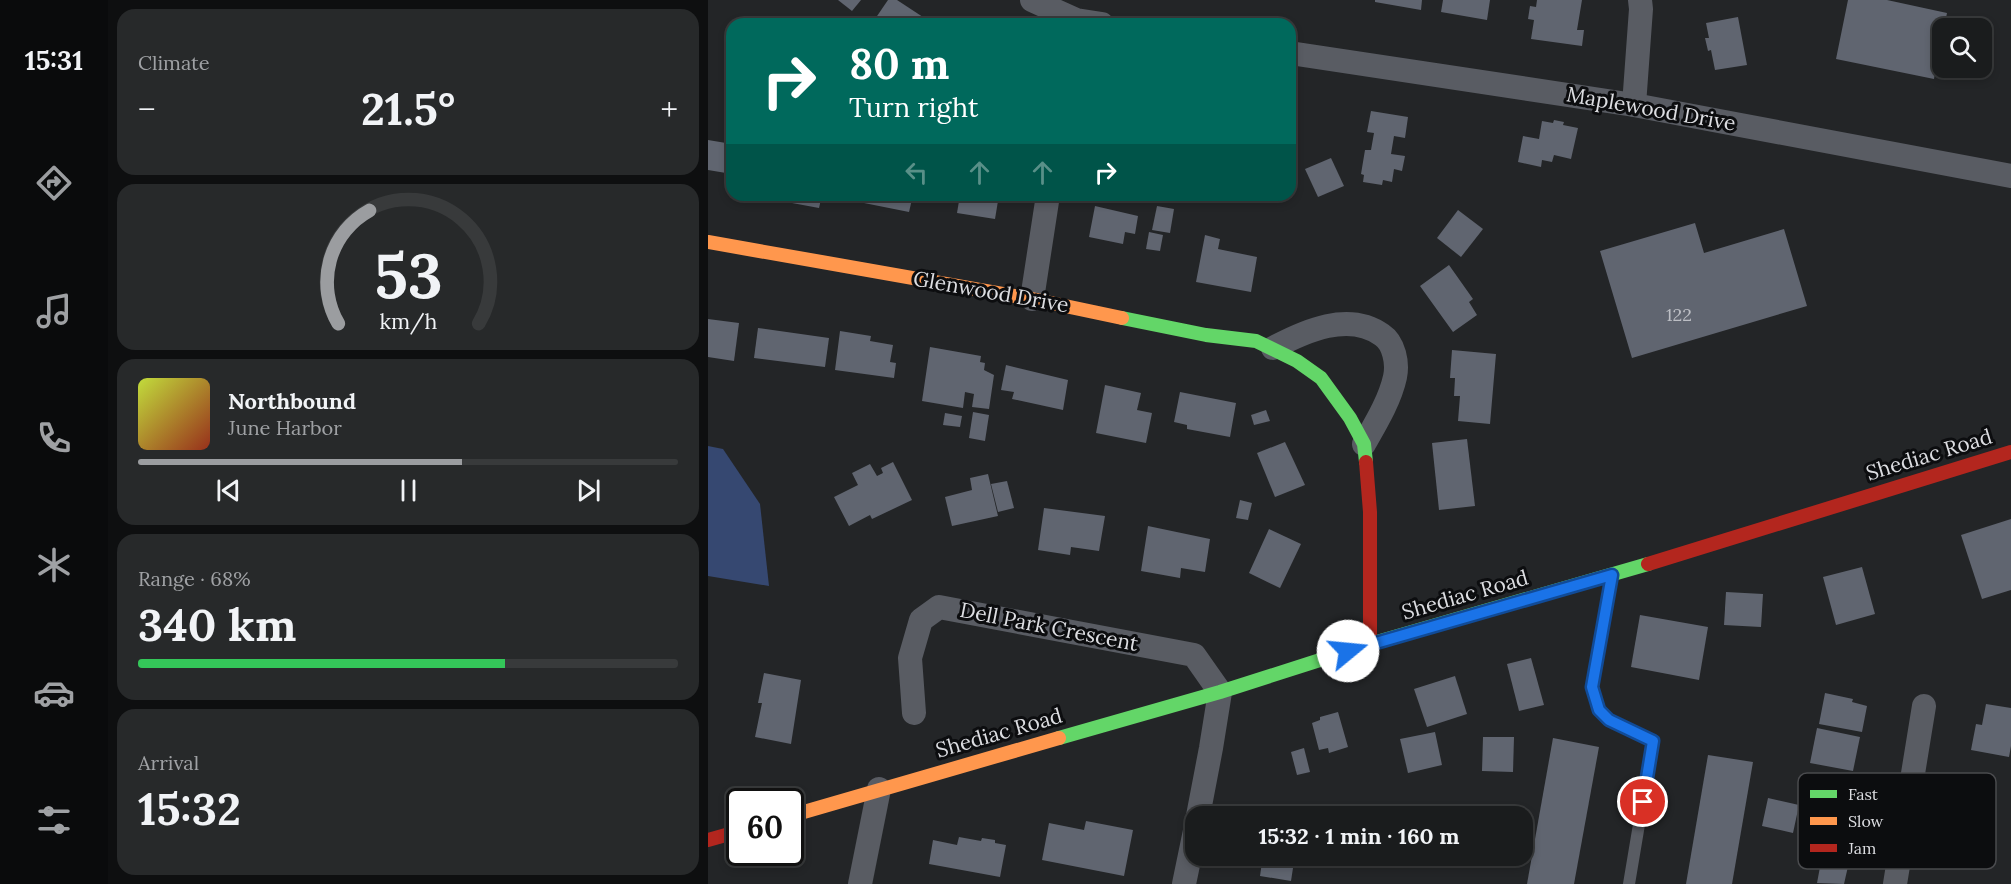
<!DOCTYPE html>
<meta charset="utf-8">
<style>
:root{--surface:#1a1c1d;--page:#27292a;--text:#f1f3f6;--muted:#9fa1a4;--line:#383a3b;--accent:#9b9da0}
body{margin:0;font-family:Lora,serif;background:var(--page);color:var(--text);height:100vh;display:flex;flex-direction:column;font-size:22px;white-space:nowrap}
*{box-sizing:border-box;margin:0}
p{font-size:20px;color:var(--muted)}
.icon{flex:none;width:33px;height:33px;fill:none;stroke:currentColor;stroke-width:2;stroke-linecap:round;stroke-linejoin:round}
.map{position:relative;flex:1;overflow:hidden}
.panel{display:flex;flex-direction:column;gap:9px;padding:9px;background:#0e0f10;width:600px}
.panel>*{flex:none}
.hud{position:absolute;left:18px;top:18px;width:570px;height:183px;border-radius:18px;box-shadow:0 3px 9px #0003,0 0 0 2px var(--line);background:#00695c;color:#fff;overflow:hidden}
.tools{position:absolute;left:1224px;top:18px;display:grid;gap:12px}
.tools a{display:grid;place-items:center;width:60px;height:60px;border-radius:12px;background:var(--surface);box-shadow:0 3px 9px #0003,0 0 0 2px var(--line);font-size:30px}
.speed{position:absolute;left:18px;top:788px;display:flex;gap:12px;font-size:30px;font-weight:700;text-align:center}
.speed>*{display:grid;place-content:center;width:78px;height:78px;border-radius:50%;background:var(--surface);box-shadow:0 3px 9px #0003,0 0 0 2px var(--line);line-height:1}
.speed .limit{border:3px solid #111;border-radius:9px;background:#fff;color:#111}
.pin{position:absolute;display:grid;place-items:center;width:51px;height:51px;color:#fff;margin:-26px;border:3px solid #fff;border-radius:50%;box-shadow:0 2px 6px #0007}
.me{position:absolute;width:66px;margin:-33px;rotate:73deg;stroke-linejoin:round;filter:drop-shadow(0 0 4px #0008)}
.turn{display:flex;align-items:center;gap:21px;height:126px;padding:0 24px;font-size:27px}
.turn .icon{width:78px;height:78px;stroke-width:2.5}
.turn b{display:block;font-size:42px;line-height:51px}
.lanes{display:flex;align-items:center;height:57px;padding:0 24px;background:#0003;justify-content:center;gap:30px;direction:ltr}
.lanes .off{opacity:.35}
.big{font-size:45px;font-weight:800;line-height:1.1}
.panel .tile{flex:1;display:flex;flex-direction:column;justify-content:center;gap:9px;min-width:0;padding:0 21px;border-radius:18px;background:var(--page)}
.panel .dial{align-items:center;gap:0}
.dial svg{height:156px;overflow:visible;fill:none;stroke:var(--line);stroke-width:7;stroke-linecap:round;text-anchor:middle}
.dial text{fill:var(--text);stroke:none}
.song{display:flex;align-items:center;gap:18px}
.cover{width:72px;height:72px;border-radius:9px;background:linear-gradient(135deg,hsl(70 70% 55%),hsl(10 70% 35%))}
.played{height:6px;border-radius:3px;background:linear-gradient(90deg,var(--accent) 60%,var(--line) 60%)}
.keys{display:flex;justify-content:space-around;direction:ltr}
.heat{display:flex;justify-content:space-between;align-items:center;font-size:33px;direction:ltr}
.charge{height:9px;border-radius:4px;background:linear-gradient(90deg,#34c759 68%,var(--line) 0)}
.trip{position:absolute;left:477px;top:806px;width:348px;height:60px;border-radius:18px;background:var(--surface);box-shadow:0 3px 9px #0003,0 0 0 2px var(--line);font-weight:800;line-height:60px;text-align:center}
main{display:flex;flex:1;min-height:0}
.tab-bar{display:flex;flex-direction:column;width:108px;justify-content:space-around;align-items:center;background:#0a0b0c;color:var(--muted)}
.tab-bar .icon{width:42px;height:42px}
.tab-bar .active{color:var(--accent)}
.tab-bar b{font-size:27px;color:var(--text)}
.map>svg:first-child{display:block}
.forest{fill:#364871}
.building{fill:#606570}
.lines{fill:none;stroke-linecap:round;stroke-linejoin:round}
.lane{stroke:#595c63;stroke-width:12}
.street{stroke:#595c63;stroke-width:24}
.fast{stroke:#63d668;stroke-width:14}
.slow{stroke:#ff974d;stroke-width:14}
.jam{stroke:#b3261e;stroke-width:14}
.route-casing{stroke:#114b97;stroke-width:15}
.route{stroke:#1a73e8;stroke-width:10}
.labels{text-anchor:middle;stroke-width:6;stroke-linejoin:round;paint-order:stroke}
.number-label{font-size:18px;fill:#bdbfc5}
.street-label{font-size:21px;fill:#dcdde1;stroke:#0c0d0f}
.key{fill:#0c0d0f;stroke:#4a4b4e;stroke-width:1.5}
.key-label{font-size:16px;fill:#dcdde1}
</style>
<main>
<nav class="tab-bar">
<b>15:31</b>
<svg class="icon active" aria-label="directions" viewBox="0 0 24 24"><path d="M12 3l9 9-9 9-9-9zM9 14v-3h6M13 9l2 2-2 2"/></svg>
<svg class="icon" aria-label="music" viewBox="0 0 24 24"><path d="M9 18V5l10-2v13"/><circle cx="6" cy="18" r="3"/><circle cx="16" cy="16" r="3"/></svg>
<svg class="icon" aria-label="phone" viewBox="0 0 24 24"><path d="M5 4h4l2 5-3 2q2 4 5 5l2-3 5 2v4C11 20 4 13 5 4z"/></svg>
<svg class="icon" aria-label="climate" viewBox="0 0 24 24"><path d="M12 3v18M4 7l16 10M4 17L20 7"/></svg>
<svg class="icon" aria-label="car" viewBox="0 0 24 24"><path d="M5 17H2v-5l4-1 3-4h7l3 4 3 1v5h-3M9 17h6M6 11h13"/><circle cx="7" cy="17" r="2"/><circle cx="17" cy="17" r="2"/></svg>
<svg class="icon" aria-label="filters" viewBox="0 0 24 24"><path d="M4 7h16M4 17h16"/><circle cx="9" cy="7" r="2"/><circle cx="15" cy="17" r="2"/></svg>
</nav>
<section class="panel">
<div class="tile"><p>Climate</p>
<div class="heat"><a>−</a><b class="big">21.5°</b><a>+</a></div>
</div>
<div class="tile dial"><svg viewBox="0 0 100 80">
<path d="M14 69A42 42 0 1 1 86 69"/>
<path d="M14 69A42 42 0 0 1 30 11" stroke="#9b9da0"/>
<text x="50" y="56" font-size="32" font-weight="700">53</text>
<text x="50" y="72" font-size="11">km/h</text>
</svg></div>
<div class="tile">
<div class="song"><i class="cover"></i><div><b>Northbound</b><p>June Harbor</p></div></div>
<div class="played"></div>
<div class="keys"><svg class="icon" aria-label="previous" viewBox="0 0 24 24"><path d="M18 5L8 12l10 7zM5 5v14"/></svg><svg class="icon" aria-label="pause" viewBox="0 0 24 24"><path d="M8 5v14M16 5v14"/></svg><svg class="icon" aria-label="next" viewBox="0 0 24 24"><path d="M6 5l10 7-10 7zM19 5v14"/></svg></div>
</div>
<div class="tile"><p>Range · 68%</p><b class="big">340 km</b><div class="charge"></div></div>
<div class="tile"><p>Arrival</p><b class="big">15:32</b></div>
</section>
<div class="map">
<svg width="1303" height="884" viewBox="0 0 1303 884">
<rect width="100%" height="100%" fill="#232527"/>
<!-- forest -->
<polygon class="forest" points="0,446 15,449 52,504 61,586 0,576"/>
<!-- building -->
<g class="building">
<polygon points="130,0 153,0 144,11"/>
<polygon points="180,0 189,0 221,21 219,24 175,24 167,19"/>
<polygon points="667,0 714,0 713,10 667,2"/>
<polygon points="735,0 782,0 779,20 733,12"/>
<polygon points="829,0 874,0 869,30 876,30 874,46 823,39 826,20 820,19 822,6 828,7"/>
<polygon points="1140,0 1179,0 1239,13 1236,28 1234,28 1226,79 1128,59"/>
<polygon points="1030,17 1039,65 1007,70 1003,50 1000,51 997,38 1001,38 998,23"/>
<polygon points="663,111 700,117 697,138 686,136 683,154 697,156 694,171 686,169 684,182 675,180 674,185 655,182 656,175 653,174 657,150 663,150 666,133 659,132"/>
<polygon points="846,120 856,122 855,125 870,128 863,159 846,155 844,162 834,160 833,167 810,162 815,136 831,139 834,121 845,123"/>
<polygon points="0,140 24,144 24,174 0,170"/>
<polygon points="623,158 636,186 610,197 597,169"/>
<polygon points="85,195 114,195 111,208 84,203"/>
<polygon points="137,195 205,195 201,212 136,199"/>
<polygon points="252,195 291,195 287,219 249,213"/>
<polygon points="387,206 430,216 427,234 417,232 415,244 381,237"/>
<polygon points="449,206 466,209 462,233 444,230"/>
<polygon points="750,210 775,229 753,257 729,238"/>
<polygon points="987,223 996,253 1076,229 1099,306 924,358 892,251"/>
<polygon points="441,232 455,235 452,251 438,249"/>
<polygon points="497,235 512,239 510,249 549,257 543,292 488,282"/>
<polygon points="741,265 765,299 761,302 769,315 745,332 712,286"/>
<polygon points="0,319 31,323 26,361 0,357"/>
<polygon points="50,328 121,338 117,367 46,358"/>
<polygon points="132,331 163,336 162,341 185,345 182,362 188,363 186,378 127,370"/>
<polygon points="222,347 273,356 272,362 277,363 276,370 286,375 281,409 264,407 266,394 257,392 255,408 214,401"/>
<polygon points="744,350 788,354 782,424 750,421 752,396 746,396 747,378 742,378"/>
<polygon points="298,365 360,380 355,410 304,399 306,392 293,390"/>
<polygon points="397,385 433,393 429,410 444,413 438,443 388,433"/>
<polygon points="472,392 528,403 522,437 479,429 479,425 466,422"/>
<polygon points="558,410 562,421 546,425 543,415"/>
<polygon points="265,412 281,415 277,441 261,438"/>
<polygon points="237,413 254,416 252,427 235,425"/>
<polygon points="759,439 767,506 731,510 724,443"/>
<polygon points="577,442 597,485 567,497 549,453"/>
<polygon points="185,462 204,500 164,519 162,515 141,526 126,497 150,485 144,473 162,464 169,476 175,473 173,468"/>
<polygon points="280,474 290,516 244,526 237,497 264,490 262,478"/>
<polygon points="299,481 306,508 290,512 283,484"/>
<polygon points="532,500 544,503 540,520 528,518"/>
<polygon points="336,508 397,516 391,551 363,547 362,555 330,550"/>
<polygon points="1303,519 1303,590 1274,599 1253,535"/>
<polygon points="440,526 502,539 497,572 473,568 472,578 433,571"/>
<polygon points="561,529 593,544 572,588 541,573"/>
<polygon points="1154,567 1167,614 1128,625 1115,577"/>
<polygon points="1018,592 1055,594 1053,627 1016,625"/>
<polygon points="932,615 1000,627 991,680 923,667"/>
<polygon points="823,658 836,705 811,711 799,664"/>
<polygon points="56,673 93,680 83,744 47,737 54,703 50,703"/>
<polygon points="747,676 759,714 719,727 706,689"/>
<polygon points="1117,693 1145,699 1144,702 1159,706 1154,732 1111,724"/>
<polygon points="1278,704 1303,708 1303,746 1301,757 1263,750 1268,724 1274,725"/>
<polygon points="630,712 640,747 621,753 620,748 611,750 604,723 612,720 612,717"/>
<polygon points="1109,728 1152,737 1145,771 1102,763"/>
<polygon points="727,732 734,765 700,773 692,739"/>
<polygon points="775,737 806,737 805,772 774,771"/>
<polygon points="845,738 891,747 866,884 819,884"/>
<polygon points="596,748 602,772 589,775 583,752"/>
<polygon points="1000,755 1045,762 1024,884 978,884"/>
<polygon points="1060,798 1091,805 1085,833 1054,826"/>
<polygon points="378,821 425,830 416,876 334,860 341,823 376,830"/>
<polygon points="251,837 273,841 274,838 287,840 287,843 298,845 292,877 221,864 225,840 249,845"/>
<polygon points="555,855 587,855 583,881 552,876"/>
<polygon points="1114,856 1141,862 1136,884 1109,883"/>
</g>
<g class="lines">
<!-- lane -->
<polyline class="lane" points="903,579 884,687 891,710 901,720 945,741 921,884"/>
<!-- street -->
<g class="street">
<polyline points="324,0 368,20 394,24"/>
<polyline points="582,53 926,105 1303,176"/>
<polyline points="926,105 933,9 932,0"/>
<polyline points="324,299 340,195"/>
<path d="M565,348C597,331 641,311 674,335C686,343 690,363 687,377C682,400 668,423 656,444"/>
<polyline points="206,713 202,658 213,620 231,607 486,655 512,692 503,748 490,816"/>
<polyline points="152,884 171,789"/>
<polyline points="476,884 488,826"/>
<polyline points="1187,884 1216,706"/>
</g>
<!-- fast -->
<g class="fast">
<polyline points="414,318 498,335 548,341 589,361 613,378 642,418 656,444 658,462"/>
<polyline points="351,738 512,692 662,644 940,564"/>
</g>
<!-- slow -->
<g class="slow">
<polyline points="0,242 324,299 414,318"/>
<polyline points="82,816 351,738"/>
</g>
<!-- jam -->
<g class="jam">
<polyline points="658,462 662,512 662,644"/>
<polyline points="940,564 1303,452"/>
<polyline points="0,840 32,831"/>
</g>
</g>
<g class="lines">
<!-- route casing -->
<g class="route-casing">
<polyline id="route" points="640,651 904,575 884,687 891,710 901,720 945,741 935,802"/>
</g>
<!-- route -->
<use href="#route" class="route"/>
</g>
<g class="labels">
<!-- number labels -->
<g class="number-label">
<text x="971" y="321">122</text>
</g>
<!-- street labels -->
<g class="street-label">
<text transform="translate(943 109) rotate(10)" y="7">Maplewood Drive</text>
<text transform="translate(283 292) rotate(10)" y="7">Glenwood Drive</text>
<text transform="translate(1221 455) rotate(-17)" y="7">Shediac Road</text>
<text transform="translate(757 595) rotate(-16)" y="7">Shediac Road</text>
<text transform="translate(341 627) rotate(11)" y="7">Dell Park Crescent</text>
<text transform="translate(291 733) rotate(-16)" y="7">Shediac Road</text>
</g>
</g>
<!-- legend -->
<rect x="1090" y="773" width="198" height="96" rx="9" class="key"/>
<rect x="1102" y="790" width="27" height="8" fill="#63d668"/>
<rect x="1102" y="817" width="27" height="8" fill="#ff974d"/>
<rect x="1102" y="844" width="27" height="8" fill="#b3261e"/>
<g class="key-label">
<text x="1140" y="800">Fast</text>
<text x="1140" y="827">Slow</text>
<text x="1140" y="854">Jam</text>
</g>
</svg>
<div class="tools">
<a><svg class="icon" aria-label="search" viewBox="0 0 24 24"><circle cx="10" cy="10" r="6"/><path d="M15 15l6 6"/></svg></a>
</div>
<div class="speed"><div class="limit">60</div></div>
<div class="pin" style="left:935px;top:802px;background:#d93025"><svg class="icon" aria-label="arrive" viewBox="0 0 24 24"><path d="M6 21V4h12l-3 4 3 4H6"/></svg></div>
<svg class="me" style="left:640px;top:651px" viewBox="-20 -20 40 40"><circle r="19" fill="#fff"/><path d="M0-13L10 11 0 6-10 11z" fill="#1a73e8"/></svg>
<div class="trip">15:32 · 1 min · 160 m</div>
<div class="hud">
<div class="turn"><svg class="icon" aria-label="right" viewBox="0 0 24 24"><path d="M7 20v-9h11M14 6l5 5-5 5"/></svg><div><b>80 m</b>Turn right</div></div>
<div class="lanes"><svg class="icon off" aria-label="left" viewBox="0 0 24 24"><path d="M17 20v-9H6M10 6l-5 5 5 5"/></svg><svg class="icon off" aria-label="ahead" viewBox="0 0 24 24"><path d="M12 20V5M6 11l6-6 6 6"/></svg><svg class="icon off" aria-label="ahead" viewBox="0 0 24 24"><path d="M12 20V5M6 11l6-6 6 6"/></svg><svg class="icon" aria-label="right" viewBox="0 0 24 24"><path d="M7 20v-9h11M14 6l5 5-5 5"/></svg></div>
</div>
</div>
</main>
